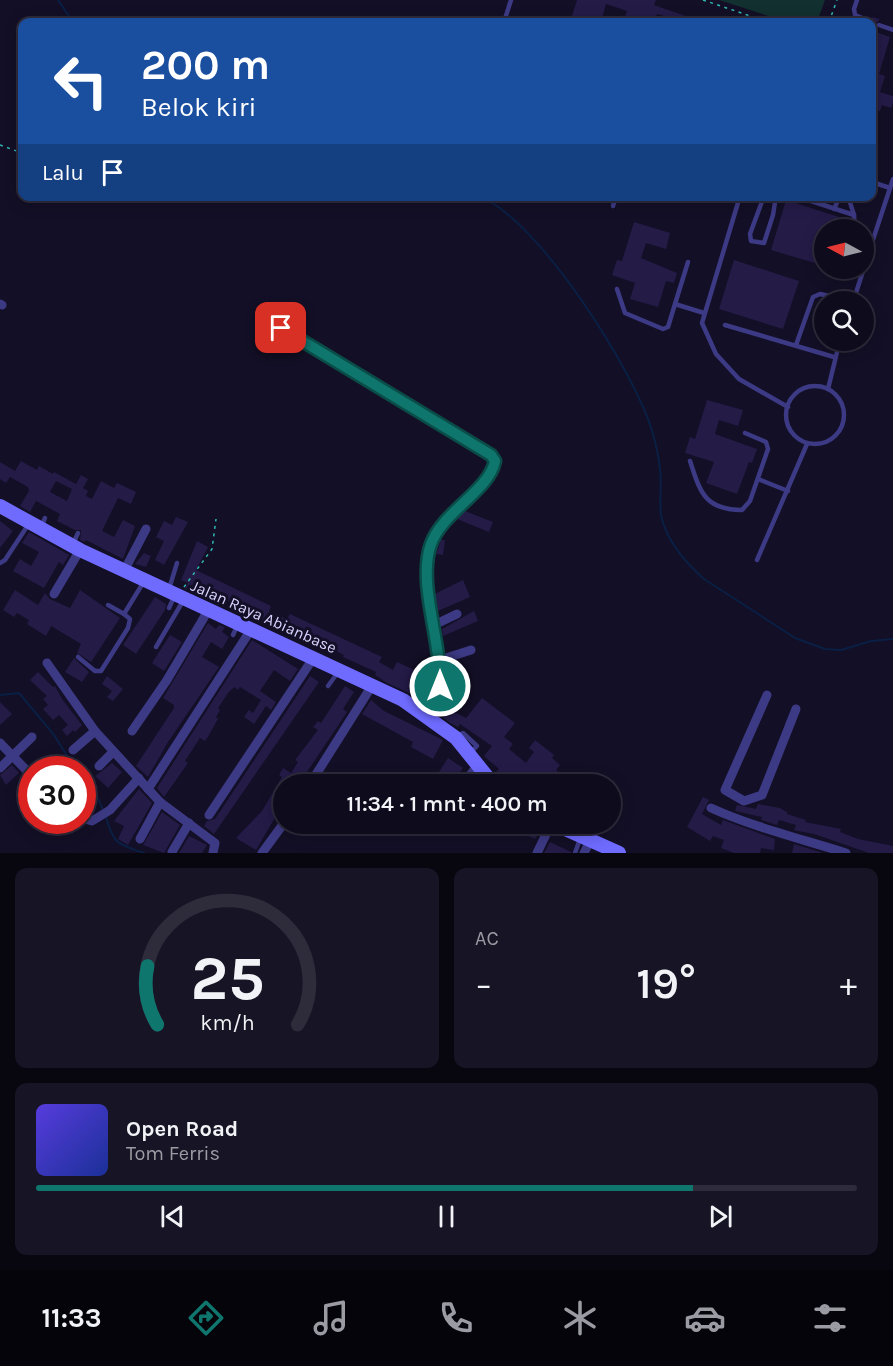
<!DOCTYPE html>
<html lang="id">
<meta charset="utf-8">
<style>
:root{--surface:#0e0b1c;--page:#171425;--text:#f1f3f6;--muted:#9b9ba3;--line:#2e2b3b;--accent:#0f766e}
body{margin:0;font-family:Karla,sans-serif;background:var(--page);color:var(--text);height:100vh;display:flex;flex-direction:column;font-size:22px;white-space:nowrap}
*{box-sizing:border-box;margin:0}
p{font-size:20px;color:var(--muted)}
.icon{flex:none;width:33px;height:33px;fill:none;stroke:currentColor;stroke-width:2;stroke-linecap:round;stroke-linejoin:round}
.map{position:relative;height:853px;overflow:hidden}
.side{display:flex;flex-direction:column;gap:15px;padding:15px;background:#08060f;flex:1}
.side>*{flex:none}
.top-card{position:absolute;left:18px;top:18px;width:858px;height:183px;border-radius:12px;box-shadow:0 3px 15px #0003,0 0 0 2px var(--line);background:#1a4fa0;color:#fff;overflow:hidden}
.needle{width:39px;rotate:277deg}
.tools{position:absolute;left:814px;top:219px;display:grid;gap:12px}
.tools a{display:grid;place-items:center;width:60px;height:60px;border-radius:50%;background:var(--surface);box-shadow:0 3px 15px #0003,0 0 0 2px var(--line);font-size:30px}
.speed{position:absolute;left:18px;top:756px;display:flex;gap:12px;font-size:30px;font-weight:700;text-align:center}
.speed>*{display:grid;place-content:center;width:78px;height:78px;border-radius:50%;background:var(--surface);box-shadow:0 3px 15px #0003,0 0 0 2px var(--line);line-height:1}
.speed .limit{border:9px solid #d22;background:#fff;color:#111}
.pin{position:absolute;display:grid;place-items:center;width:51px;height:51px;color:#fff;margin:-26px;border-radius:12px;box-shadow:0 3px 9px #0006}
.me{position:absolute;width:66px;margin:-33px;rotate:0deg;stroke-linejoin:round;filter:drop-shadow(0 0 4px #0008)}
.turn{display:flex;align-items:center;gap:21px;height:126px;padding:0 24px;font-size:27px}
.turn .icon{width:78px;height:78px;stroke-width:2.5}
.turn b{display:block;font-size:42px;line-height:51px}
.then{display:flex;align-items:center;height:57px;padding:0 24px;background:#0003;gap:12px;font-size:22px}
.big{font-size:45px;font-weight:600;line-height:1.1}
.side .card{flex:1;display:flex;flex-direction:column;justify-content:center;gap:9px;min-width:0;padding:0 21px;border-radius:12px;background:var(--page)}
.side .dial{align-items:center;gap:0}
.dial svg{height:156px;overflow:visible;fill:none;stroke:var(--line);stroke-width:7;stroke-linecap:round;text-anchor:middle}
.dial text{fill:var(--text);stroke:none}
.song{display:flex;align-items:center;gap:18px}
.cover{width:72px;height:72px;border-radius:9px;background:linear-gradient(135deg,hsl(250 70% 55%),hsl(230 70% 35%))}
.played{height:6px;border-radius:3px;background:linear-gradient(90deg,var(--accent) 80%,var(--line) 80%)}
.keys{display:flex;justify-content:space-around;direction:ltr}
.heat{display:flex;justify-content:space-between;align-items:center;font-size:33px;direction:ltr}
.side .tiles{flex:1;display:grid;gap:15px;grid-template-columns:1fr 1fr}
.card:last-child{grid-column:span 2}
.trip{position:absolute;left:273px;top:774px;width:348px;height:60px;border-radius:30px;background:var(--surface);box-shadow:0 3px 15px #0003,0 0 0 2px var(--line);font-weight:600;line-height:60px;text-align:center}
.tabs{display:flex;height:96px;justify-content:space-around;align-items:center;background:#06040b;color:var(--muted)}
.tabs .icon{width:42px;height:42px}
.tabs .current{color:var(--accent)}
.tabs b{font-size:27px;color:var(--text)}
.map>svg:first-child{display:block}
.green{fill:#12302f}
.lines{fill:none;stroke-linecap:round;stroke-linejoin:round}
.stream{stroke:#0a1f44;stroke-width:2}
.building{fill:#241b47;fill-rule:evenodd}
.path{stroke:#2fb8b0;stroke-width:1.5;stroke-dasharray:3 4.5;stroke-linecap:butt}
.service{stroke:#3d3a85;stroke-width:4.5}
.minor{stroke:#3d3a85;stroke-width:9}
.secondary{stroke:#6f6bff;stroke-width:14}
.route-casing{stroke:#0a4d48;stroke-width:15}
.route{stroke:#0f766e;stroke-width:10}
.labels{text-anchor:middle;stroke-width:6;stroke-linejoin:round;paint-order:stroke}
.street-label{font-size:16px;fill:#d9d4ff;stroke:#130f26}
</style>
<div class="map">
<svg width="893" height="853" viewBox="0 0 893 853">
<rect width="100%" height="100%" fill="#130f26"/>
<!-- green -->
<polygon class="green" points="719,0 825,0 817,22 787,22"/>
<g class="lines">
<!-- stream -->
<g class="stream">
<polyline points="58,0 73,22"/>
<path d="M478,196C537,216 637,375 653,434C656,445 659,458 660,470C662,485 659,501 661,515C666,540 686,563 704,579L795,638L825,649L841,650L871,641L893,639"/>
<polyline points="0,695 19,693 54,735 71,762 85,769 104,812"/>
<path d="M106,817C114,846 119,844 144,853"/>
</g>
</g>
<!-- building -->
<g class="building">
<polygon points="577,0 656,0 654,5 703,22 685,22 657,14 654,22 623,22 627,11 606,4 601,22 570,22"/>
<polygon points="872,17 880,19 875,24 876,32 890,37 879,74 885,76 880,92 893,96 893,102 891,108 882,105 880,111 872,109"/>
<polygon points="786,200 839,217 835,230 825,230 825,266 771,250"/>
<polygon points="634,222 670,233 666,249 646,243 641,258 677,273 674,283 666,281 658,307 630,299 635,283 612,275 617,260 622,261"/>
<polygon points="734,260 799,281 783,329 719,309"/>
<polygon points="707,400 743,410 738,426 719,420 715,434 757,449 752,463 749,462 737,494 706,483 714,462 685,453 690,437 695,439"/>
<path d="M21,461L37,470L39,466L53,474L54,472L76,484L81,475L88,479L83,488L88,491L86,496L92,499L101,481L114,488L117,483L136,492L131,504L118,498L102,531L114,537L123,520L135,526L123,559L86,540L85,542L80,540L81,530H75L57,521L60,514L36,501L30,512L20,506L29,491L28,487L10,477L6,483L0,479V462L15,471ZM56,481L72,489L67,501L50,492Z"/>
<polygon points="465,511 493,522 489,532 457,519"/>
<polygon points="176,517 188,522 164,565 155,560 164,541 156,537 164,521 172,525"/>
<polygon points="0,521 13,531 0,548"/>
<polygon points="29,532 69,555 63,565 59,562 44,588 13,571 20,559 31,566 39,552 22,543"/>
<polygon points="441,540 445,540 443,555 436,554"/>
<polygon points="197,541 208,547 196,570 271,606 269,611 282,617 287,619 290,614 382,657 379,662 393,670 397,662 434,679 429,702 387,683 375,675 376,672 343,657 344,655 327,647 326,650 273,628 230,606 232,603 212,594 209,600 185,589 188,583 181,580"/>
<polygon points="144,553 151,556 146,567 135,564"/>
<polygon points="463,580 470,597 438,611 435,594"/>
<polygon points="15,590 38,605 45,593 50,599 70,608 80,590 120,618 91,662 77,653 81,644 51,626 46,636 27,624 29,620 17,613 14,617 3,610"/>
<polygon points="155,597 166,604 165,610 136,654 123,645"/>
<polygon points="474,611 478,621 443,636 442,629"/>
<polygon points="208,623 216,629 219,625 225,627 222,632 229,637 222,649 211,642 202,657 219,667 168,742 148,777 136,766 174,708 174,705 163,698"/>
<polygon points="170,635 182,642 164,671 152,663"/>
<polygon points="252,640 298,669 290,681 274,670 260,691 276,702 271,710 266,706 254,724 244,717 249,710 253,713 261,700 240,687 238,690 234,687 228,693 218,708 220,710 216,717 218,719 209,735 205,741 200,738 185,761 188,763 164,797 157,788"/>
<polygon points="74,658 89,672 82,682 65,672"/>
<polygon points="38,672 53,687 55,686 62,699 82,725 75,732 73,730 67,736 62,730 68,725 59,715 53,720 43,709 48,705 43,699 47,696 30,680"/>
<polygon points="107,676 123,689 113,701 107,697 112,691 102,684"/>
<polygon points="310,676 319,682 214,834 204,826 207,821 215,819"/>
<polygon points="447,680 457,681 456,696 448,695 445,707 466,718 482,698 515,723 504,737 513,744 509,749 526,763 534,752 529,748 535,740 554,755 552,758 560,765 556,770 568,779 564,784 549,784 537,775 529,784 512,784 496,772 499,769 484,756 492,746 460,724 458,727 450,723 438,713 444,700"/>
<polygon points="345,686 354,692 343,709 347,712 299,784 284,784 284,811 280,809 256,850 236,838 262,811 282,777 279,775 283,768 291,773 298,762 295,760 318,730 313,727 318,721 321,723"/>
<polygon points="371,700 384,711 443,740 433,759 411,747 413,742 362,714"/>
<polygon points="0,702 12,714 0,725"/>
<polygon points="448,758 463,768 452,784 444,784 435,778"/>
<polygon points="112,763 122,772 108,788 95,776"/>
<polygon points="12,765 19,773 6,785 0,775"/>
<polygon points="139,789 152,803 128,845 118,839 124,826 114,821"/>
<polygon points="703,797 709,800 702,814 721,825 723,820 775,839 774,850 761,848 760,853 734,853 721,848 724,840 713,836 710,841 687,827"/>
<polygon points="758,804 780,808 787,812 787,814 806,820 805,822 841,829 840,832 858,839 893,846 893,853 869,853 814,834 798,831 794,830 796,825 779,820 777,825 761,820 762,817 735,811 737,805 756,809"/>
<polygon points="162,812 180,825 164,853 143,845"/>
<polygon points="451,824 470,824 465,832"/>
<polygon points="524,824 539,831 535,839 520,832"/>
<polygon points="189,836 207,845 202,853 179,853"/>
<polygon points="550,842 571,852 571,853 544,853"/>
<polygon points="794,844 810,849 823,853 792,853"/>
</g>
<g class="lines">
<!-- path -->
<g class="path">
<polyline points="703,0 768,22"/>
<polyline points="829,22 837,0"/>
<polyline points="0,145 22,153"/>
<polyline points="184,587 212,549 216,519"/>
</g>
<!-- service -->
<g class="service">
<polyline points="857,0 854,9 855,15 867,20"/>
<polyline points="504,22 511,0"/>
<polyline points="879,25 893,30"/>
<polyline points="872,182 890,188"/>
<polyline points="740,196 702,323 716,354 739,379 788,407"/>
<polyline points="764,196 750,234 751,241 764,243 773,215 776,196"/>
<polyline points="796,196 854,215"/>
<polyline points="848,196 854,215 855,230"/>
<polyline points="613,206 616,196"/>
<polyline points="834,209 840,196"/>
<polyline points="864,267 893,179"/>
<polyline points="617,289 625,313 663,329 668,327 675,304 704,313"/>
<polyline points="853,302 864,268"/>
<polyline points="675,304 688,262"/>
<polyline points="725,325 834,357"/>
<polyline points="796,345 813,297 820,294 853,301"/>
<circle cx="815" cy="415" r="29"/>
<polyline points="828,389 840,340"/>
<path d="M690,461C700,491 704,510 742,510L750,501L768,449L766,442L745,433"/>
<polyline points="758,479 788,491"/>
<polyline points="41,527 45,518"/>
<polyline points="73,544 78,533"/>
<polyline points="757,560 807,444"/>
<polyline points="0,563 5,560 28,525"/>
<polyline points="169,589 177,563"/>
<polyline points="108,605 124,614"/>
<polyline points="169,608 174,597"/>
<polyline points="233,635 238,624"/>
<polyline points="156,647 183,601"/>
<polyline points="78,657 95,671 101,671 128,628 130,619 124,614 143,583"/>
<polyline points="328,686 339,671"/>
<polyline points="458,736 463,733 477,746 470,753"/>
<polyline points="575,853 580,839"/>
</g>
<!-- minor -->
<g class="minor">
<polyline points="0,304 2,305"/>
<path d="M281,328L491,455L495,461C489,495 439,511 430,549C417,598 450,647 438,696C437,703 431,710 428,717"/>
<polyline points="124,571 146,529"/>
<polyline points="54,594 80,550"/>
<polyline points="434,625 457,614"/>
<polyline points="440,660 471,650"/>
<polyline points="47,663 95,731 160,802 215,843 213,853"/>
<polyline points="767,695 725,790 744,801 762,795 796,709"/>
<polyline points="132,731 167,680 209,609"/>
<polyline points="0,743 32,776"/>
<polyline points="73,750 95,731"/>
<polyline points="99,766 113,752"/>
<polyline points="0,768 32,737"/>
<polyline points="310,784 373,684"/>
<polyline points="463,784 478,765"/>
<polyline points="148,789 252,628"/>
<path d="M711,808C753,827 802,839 846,853"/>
<polyline points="209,815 314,657"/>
<polyline points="82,818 92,821 110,810 139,778"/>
<polyline points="140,839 160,802"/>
<polyline points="172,852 189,823"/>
<polyline points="262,853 284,823"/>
<polyline points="537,853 551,824"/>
<polyline points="584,853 590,841"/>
</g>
<!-- secondary -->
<g class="secondary">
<polyline points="0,506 80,550 403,700 456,738 493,784"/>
<polyline points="554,824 619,853"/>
</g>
</g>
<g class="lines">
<!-- route casing -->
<g class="route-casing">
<path id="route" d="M281,328L491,455L495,461C489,491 443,511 431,544C417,583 442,643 440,686"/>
</g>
<!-- route -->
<use href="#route" class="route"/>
</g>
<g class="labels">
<!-- street labels -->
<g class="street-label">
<text transform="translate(264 616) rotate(24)" y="6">Jalan Raya Abianbase</text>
</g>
</g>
</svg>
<div class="tools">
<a><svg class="needle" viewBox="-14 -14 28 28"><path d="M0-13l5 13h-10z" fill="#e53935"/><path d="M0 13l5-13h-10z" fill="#9b9ba3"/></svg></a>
<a><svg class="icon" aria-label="search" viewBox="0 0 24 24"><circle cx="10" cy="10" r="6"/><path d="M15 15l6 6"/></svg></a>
</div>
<div class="speed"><div class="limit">30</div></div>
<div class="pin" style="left:281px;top:328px;background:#d93025"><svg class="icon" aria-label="arrive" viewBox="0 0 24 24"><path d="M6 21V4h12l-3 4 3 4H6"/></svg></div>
<svg class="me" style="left:440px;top:686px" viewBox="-20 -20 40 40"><circle r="17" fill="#0f766e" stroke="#fff" stroke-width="3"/><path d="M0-11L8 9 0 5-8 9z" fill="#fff"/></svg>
<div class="trip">11:34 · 1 mnt · 400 m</div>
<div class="top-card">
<div class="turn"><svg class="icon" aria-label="left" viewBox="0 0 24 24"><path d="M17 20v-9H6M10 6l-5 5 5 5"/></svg><div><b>200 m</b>Belok kiri</div></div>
<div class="then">Lalu<svg class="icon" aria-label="arrive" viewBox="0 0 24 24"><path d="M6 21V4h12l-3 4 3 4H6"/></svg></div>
</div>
</div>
<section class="side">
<div class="tiles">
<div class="card dial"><svg viewBox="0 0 100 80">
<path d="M14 69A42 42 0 1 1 86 69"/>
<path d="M14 69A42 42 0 0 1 9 39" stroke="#0f766e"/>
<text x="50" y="56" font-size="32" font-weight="700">25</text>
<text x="50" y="72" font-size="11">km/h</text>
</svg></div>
<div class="card"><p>AC</p>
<div class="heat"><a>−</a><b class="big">19°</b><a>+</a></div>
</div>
<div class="card">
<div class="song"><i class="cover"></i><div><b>Open Road</b><p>Tom Ferris</p></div></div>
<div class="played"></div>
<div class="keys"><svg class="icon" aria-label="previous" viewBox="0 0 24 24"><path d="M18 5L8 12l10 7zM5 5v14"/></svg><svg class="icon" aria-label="pause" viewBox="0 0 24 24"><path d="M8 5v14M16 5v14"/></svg><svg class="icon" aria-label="next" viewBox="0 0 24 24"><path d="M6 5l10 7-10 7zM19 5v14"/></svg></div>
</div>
</div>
</section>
<nav class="tabs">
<b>11:33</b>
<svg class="icon current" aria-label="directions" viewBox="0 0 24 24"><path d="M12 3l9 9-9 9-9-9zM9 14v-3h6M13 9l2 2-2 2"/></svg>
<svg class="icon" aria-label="music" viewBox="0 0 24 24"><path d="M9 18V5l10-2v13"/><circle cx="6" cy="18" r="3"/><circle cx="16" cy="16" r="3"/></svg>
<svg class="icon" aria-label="phone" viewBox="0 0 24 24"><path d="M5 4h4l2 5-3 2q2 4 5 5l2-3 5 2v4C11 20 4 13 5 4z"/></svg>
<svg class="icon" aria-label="climate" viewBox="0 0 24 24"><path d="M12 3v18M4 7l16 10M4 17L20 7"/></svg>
<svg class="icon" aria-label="car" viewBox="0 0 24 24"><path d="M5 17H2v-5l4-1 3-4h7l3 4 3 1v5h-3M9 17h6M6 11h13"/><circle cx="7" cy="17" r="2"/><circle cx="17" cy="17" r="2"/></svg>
<svg class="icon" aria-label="filters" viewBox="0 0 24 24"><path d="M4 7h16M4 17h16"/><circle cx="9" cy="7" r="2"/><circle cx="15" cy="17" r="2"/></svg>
</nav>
